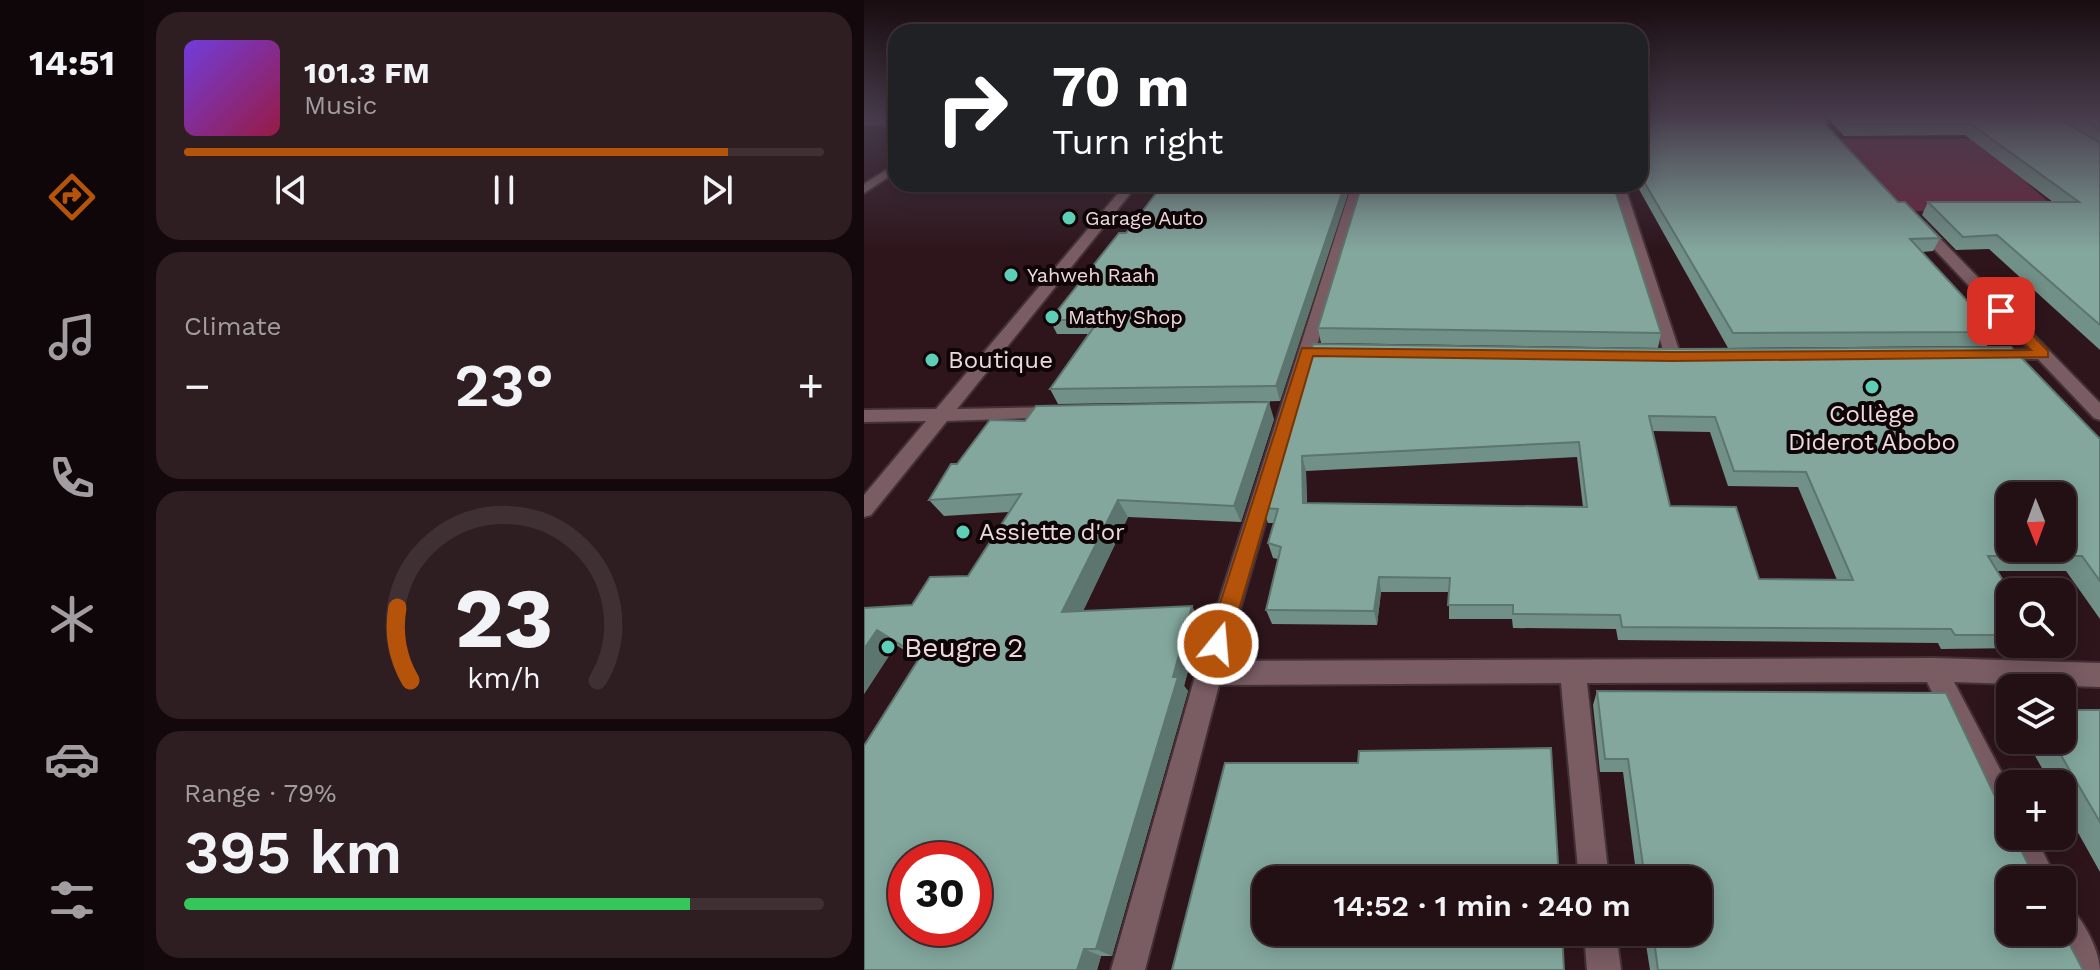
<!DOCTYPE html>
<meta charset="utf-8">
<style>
:root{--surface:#221015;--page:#2e1e22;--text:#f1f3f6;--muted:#a29da0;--line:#3f3034;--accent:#b45309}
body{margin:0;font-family:"Work Sans",sans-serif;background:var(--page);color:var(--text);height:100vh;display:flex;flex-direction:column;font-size:30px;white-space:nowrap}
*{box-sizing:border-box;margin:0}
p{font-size:26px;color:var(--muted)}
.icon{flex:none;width:44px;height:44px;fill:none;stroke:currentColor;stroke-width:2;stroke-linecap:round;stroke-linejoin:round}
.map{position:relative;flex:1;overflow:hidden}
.panel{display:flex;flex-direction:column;gap:12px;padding:12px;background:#13090c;width:720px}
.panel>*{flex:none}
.guide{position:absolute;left:24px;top:24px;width:760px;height:168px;border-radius:24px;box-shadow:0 4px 20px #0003,0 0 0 2px var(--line);background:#202124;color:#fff;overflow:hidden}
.needle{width:52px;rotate:179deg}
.fabs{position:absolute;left:1132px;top:482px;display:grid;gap:16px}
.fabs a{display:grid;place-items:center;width:80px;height:80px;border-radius:16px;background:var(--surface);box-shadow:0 4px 20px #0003,0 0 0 2px var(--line);font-size:40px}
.speed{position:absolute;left:24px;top:842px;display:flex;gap:16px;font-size:40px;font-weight:700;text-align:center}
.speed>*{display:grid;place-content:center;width:104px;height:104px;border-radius:50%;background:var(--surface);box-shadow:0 4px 20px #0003,0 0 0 2px var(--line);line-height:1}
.speed .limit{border:12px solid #d22;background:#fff;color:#111}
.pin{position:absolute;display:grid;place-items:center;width:68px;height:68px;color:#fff;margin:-34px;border-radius:16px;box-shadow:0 4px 12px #0006}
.me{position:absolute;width:88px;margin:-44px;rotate:17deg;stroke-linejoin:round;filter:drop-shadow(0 0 6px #0008)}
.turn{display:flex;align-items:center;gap:28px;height:168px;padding:0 32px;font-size:36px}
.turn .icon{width:104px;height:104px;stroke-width:2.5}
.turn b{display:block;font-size:56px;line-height:68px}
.big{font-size:60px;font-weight:600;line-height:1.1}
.panel .widget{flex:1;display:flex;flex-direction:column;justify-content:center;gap:12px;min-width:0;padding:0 28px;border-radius:24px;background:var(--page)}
.panel .dial{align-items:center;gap:0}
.dial svg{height:208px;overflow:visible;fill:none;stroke:var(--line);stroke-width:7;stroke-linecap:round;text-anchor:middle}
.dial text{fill:var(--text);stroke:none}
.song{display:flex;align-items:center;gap:24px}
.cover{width:96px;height:96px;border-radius:12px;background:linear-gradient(135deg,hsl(260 70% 55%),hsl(340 70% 35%))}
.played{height:8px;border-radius:4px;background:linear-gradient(90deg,var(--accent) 85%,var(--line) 85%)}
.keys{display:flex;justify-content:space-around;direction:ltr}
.heat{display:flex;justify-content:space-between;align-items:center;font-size:44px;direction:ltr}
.charge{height:12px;border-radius:6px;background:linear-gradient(90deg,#34c759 79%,var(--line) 0)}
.trip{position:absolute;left:388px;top:866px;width:460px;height:80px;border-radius:24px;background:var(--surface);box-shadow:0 4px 20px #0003,0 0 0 2px var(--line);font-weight:600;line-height:80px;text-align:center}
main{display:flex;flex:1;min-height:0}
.menu{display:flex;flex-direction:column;width:144px;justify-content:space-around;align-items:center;background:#0e0608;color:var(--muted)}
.menu .icon{width:56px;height:56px}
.menu .current{color:var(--accent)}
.menu b{font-size:36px;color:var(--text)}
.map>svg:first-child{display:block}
.green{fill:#6a283f}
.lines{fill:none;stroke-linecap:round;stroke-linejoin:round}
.minor-casing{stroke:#443136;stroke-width:4}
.minor{fill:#7a5c63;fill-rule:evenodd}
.wall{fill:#719087;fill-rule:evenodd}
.shaded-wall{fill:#5c756e}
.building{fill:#83a79d;stroke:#5c756e;stroke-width:2;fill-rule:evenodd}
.route{fill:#b45309;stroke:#753606;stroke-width:2}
.poi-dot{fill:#5eceb7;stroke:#0f0507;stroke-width:3}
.labels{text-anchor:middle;stroke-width:8;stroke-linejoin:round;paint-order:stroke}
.far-poi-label{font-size:20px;fill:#ecd9de;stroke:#0f0507;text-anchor:start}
.poi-label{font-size:24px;fill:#ecd9de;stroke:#0f0507;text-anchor:start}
.near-poi-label{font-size:28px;fill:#ecd9de;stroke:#0f0507;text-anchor:start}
</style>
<main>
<nav class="menu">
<b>14:51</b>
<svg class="icon current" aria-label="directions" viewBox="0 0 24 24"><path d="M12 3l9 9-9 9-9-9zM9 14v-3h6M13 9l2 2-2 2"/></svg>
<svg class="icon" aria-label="music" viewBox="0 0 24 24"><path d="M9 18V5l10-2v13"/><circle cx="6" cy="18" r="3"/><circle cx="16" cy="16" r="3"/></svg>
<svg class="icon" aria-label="phone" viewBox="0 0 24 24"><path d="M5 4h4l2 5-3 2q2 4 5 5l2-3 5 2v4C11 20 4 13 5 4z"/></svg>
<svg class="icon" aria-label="climate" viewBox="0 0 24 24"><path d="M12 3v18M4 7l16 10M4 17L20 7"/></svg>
<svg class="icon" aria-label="car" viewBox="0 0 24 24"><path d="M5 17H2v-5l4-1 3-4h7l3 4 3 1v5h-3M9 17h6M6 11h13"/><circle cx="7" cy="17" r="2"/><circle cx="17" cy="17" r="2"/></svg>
<svg class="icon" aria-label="filters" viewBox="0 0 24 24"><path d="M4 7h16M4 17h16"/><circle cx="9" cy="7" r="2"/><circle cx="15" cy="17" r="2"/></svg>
</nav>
<section class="panel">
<div class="widget">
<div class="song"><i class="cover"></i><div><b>101.3 FM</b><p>Music</p></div></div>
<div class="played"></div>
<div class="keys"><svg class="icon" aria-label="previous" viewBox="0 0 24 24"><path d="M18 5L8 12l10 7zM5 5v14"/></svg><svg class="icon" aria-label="pause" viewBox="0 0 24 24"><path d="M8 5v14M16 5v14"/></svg><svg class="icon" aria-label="next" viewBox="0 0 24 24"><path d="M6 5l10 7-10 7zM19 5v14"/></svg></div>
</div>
<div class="widget"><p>Climate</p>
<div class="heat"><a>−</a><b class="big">23°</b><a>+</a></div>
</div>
<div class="widget dial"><svg viewBox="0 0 100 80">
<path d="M14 69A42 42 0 1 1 86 69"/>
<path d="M14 69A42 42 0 0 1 9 41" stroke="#b45309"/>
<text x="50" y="56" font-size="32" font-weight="700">23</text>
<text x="50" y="72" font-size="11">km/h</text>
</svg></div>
<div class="widget"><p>Range · 79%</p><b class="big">395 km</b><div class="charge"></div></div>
</section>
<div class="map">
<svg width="1236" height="970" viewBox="0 0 1236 970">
<rect width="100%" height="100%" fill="#2e151c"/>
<!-- green -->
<polygon class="green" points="972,139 1196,139 1236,182 1163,183 1198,214 1043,211"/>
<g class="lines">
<!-- minor casing -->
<g class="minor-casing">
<g id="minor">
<rect x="0" y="119" width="32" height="6"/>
<polygon points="32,164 32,172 0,193 0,184"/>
<polygon points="262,184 274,184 93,409 192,407 201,413 198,417 83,421 7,515 0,517 0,495 62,421 0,422 0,410 72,409"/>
<polygon points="488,184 500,184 361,661 1070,658 1236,663 1236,687 1090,682 1146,788 1146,836 1171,836 1193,880 1162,880 1140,836 1142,831 1136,828 1063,682 723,683 745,880 715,880 697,683 355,685 281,970 247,970 332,673"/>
<polygon points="748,184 760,184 817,356 815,359 809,361 801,356"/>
<polygon points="1051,223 1061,223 1236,403 1236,420 1230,418 1174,359 1121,358 1119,355 1121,352 1127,350 1165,349 1051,229"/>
<path d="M1198,903C1216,910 1236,951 1236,970H1206L1188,932H1198Z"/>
<polygon points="720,932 752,932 757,970 723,970"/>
</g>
</g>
<!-- minor -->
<use href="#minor" class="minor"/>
</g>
<!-- wall -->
<g class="wall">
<polygon points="776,115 964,123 963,125 1034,202 1076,238 1069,251 1058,252 1132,332 1123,346 864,348 772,184 776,184"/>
<polygon points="961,115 1236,115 1236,350 1125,249 1092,250 1058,215 1064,202 1189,202 1101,135 980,136"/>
<polygon points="299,184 487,184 416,401 194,404 186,389 224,334 193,334 186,320 262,233"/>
<polygon points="454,328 797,333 794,348 457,343"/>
<path d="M449,344L1236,439V619L1202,571H1133L1146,592V644H1162L1157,648L1077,649L1074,643L754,640L752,629L649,628L648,619H585V592H517L513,625L408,624L402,610L414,559L409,558L404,543L410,523H404L399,508ZM788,431L846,432L864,486L934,487L973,580L895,579L806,506ZM713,457L719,507L443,503L442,471Z"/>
<polygon points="410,419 377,522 264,517 219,611 337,622 320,686 324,691 248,956 237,956 233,970 55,659 32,645 0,694 0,608 48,605 104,576 145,512 80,516 65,500 93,464 161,421"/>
<polygon points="733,691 1146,836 1219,970 786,970 780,932 834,932 834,880 773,880 759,772 736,772 729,705"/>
<polygon points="1236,710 1236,872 1198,804 1198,784 1187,784 1162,740 1198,740"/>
</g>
<!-- shaded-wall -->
<g class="shaded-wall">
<polygon points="481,184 487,184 416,401 412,386"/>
<polygon points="405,402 410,419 377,522 370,506"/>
<polygon points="438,456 442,471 443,517 439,503"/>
<polygon points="254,500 264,517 211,628 198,612"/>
<polygon points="515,577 517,592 513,625 510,611"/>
<polygon points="328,606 337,622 320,686 324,691 248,956 232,949"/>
<polygon points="13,630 32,645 0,694 0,649"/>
<polygon points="220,949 237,956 233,970 213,970"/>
</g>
<!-- building -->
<g class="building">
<polygon points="776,115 956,115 964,123 960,123 1034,202 1041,202 1076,238 1046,239 1132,332 869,333 776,175"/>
<polygon points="976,115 1189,115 1236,143 1236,325 1133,235 1099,237 1064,202 1215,202 1107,124 985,124"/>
<polygon points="1213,115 1236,115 1236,129"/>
<polygon points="299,184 481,184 412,386 186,389 235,320 186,320 255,233 262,233"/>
<polygon points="498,184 749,184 797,333 454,328"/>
<path d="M449,344L813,349L1147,347L1236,439V581L1218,556H1124L1146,592V635H1091L1087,629L758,627L756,615L649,614V605H584L586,578L515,577L510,611L402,610L417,547L404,543L414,509L399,508ZM785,416L851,417L870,471L942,472L989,580L895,579L872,507L806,506ZM715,442L723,507L439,503L438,456ZM1146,496H1198V548H1146Z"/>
<path d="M405,402L370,506L254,500L198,612L328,606L309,677H314L232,949H220L213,970H0V746L56,657L13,630L0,649V608L48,605L66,577L104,576L157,494L65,500L87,464H93L126,420L161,421L172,406ZM42,860H110V928H42Z"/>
<polygon points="733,691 1082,693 1146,828 1146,836 1150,836 1172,880 1146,880 1146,932 1198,932 1198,930 1219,970 794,970 789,932 834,932 834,880 781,880 764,759 741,759"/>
<polygon points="1198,710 1236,710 1236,822 1188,740 1198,740"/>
<polygon points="687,748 695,880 402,880 402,932 698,932 700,970 308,970 361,763 494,763 495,751"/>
</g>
<!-- sky -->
<linearGradient id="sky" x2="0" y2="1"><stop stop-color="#190c0f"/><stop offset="0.46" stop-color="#463b4b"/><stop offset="1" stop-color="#463b4b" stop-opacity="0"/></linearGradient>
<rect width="1236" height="251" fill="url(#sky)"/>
<!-- route -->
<polygon class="route" points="1137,307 1142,308 1184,351 1184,357 809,361 449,356 365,644 362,651 354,654 346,651 343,644 438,348 809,352 1167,350 1130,311"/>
<!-- markers -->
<g class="poi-dot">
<circle cx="205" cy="218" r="8"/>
<circle cx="147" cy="275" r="8"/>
<circle cx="188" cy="317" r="8"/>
<circle cx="68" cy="360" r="8"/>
<circle cx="1008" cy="387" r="8"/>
<circle cx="99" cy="532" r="8"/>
<circle cx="24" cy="647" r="8"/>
</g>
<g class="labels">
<!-- far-poi labels -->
<g class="far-poi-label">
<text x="221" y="225">Garage Auto</text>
<text x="163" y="282">Yahweh Raah</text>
<text x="204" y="324">Mathy Shop</text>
</g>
<!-- poi labels -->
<g class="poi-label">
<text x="84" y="368">Boutique</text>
<text x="1008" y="422" text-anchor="middle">Collège<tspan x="1008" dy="28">Diderot Abobo</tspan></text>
<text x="115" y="540">Assiette d'or</text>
</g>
<!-- near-poi labels -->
<g class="near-poi-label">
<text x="40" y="657">Beugre 2</text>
</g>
</g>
</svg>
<div class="fabs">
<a><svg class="needle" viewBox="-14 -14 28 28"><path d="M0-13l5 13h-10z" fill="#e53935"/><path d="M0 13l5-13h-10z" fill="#a29da0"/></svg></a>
<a><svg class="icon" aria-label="search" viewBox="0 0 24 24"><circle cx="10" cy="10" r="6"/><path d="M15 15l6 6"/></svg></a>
<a><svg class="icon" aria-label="layers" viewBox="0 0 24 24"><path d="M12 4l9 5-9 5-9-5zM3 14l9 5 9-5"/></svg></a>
<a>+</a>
<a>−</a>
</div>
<div class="speed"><div class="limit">30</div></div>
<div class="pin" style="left:1137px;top:311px;background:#d93025"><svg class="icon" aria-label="arrive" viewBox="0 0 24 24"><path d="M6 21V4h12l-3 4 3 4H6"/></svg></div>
<svg class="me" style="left:354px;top:644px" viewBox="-20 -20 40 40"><circle r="17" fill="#b45309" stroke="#fff" stroke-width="3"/><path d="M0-11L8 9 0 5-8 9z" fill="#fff"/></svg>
<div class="trip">14:52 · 1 min · 240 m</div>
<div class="guide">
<div class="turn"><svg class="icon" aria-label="right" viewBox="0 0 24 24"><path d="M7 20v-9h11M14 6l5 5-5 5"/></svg><div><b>70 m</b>Turn right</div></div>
</div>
</div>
</main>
